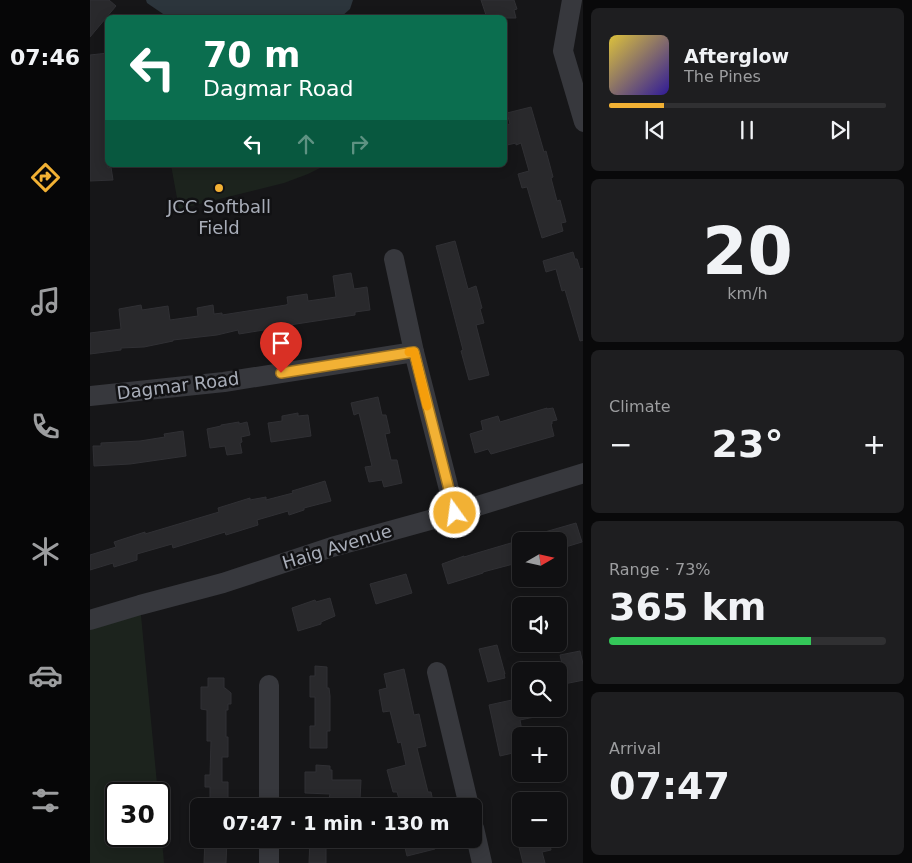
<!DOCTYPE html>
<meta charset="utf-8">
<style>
:root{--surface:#101012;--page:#1e1e20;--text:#f1f3f6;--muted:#9c9d9f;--line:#303032;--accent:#f2b134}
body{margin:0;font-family:"DejaVu Sans",sans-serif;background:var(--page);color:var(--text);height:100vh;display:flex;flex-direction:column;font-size:19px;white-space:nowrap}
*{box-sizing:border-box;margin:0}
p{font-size:16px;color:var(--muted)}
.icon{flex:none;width:28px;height:28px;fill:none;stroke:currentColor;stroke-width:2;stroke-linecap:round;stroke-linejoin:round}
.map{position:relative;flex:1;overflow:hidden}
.panel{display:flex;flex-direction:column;gap:8px;padding:8px;background:#09090a;width:329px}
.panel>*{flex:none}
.hud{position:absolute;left:15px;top:15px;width:402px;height:152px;border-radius:8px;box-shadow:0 2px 12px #0003,0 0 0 1px var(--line);background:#0b6e4f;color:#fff;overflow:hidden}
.needle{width:32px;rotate:81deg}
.tools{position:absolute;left:422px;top:532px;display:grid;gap:10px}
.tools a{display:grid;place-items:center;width:55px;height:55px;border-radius:8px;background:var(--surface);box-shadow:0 2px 12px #0003,0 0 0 1px var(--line);font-size:25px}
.speed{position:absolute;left:15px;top:782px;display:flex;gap:10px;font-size:25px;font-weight:700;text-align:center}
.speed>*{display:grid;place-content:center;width:65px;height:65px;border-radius:50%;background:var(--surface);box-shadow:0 2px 12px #0003,0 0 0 1px var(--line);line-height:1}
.speed .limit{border:2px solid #111;border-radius:8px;background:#fff;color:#111}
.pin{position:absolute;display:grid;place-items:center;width:42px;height:42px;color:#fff;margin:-51px -21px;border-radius:50% 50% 50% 0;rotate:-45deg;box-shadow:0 0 5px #0007}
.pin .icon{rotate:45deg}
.me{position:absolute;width:55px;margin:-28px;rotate:346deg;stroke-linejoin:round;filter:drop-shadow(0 0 4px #0008)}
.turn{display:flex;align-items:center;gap:18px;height:105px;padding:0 15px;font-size:22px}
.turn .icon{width:65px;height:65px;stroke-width:2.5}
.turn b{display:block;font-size:35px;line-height:42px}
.lanes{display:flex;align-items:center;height:48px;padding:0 15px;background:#0003;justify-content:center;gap:25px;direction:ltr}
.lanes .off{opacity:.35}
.big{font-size:38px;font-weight:600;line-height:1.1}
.panel .card{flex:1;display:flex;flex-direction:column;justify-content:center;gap:8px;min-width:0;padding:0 18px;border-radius:8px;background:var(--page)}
.panel .dial{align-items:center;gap:0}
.dial b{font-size:65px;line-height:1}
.song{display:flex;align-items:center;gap:15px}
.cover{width:60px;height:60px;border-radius:8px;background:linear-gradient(135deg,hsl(50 70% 55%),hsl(250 70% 35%))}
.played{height:5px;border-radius:2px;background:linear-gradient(90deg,var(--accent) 20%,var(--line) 20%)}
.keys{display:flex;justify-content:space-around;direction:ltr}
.heat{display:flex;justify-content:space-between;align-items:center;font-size:28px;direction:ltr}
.charge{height:8px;border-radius:4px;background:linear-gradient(90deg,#34c759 73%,var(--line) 0)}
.trip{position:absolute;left:100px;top:798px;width:292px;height:50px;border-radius:8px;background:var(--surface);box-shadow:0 2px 12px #0003,0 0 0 1px var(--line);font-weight:600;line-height:50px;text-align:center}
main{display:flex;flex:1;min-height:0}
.tab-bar{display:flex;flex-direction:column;width:90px;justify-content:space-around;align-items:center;background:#060607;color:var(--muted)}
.tab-bar .icon{width:35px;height:35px}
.tab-bar .on{color:var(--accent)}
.tab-bar b{font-size:22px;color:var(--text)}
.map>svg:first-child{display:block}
.green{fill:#1c231d}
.water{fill:#2c353c}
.building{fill:#29292c;stroke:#303034}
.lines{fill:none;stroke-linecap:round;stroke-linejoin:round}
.minor{stroke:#37383d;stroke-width:20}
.route-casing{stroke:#9d7322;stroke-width:12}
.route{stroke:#f2b134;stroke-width:9}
.slow{stroke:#f59e0b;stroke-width:9}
.poi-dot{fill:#f2b134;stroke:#111113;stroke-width:2}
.labels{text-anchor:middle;stroke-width:5;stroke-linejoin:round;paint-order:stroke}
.poi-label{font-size:18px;fill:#a8adb8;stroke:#111113}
.street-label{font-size:18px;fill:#a8adb8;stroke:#111113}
</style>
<main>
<nav class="tab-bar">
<b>07:46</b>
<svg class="icon on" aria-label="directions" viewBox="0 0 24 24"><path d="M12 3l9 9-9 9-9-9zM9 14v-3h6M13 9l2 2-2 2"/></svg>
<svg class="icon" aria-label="music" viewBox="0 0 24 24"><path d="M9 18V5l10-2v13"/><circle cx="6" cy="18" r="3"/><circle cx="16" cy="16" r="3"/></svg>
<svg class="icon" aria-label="phone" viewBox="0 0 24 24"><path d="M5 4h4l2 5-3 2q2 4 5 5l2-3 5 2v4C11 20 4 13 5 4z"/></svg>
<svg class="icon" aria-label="climate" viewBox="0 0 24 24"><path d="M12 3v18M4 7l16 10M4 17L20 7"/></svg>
<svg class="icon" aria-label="car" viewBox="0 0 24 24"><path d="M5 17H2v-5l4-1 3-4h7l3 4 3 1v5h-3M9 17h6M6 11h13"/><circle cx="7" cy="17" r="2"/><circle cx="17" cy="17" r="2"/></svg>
<svg class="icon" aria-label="filters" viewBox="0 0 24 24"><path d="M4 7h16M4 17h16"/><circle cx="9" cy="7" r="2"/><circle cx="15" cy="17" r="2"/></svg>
</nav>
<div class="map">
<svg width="494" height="863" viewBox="0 0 494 863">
<rect width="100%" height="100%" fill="#161618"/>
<!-- green -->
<g class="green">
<polygon points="81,165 236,165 218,174 194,183 89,209"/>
<polygon points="50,605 68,794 26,794 26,836 69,836 69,805 74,863 0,863 0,620"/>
</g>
<!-- water -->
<polygon class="water" points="56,0 263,0 260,9 251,17 79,18 57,3"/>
<!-- building -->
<g class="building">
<polygon points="0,0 19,0 26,6 0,37"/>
<polygon points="391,0 424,0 427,9 424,10 426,18 397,18"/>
<polygon points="18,53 18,168 21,167 23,180 0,181 0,55"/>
<polygon points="441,107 454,152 456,151 463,177 461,178 467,201 470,200 476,222 471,223 473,231 452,238 437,187 432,188 428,174 439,171 431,143 426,145 426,143 417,145 415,139 415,125 420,124 417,113"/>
<polygon points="365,241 378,289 386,286 392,308 390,309 394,323 386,325 399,375 379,380 371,351 373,350 346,246"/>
<polygon points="483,252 485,259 487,259 490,269 494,268 494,340 490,341 475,290 472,291 466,269 456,272 453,261"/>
<polygon points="261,273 264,289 277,287 280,310 265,312 265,315 180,328 180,329 149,334 148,330 127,335 83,340 83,341 54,347 31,348 31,350 0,354 0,333 31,329 29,309 51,305 52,310 78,306 80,320 108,316 107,308 123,305 124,314 132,313 132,315 196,305 198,304 197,297 217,294 218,301 246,297 243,276"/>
<polygon points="288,397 292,415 296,415 300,433 295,434 301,460 307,460 312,483 294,487 292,480 279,482 275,467 282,466 280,458 269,413 264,415 261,403"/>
<polygon points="457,408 457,409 463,408 467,420 462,421 462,424 461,424 464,436 401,454 398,449 385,453 380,434 393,430 391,421 408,416 410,422"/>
<polygon points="208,413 208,416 218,415 221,436 181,442 178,423 192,421 192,416"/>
<polygon points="149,422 149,424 157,422 160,435 151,437 152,442 150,443 152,453 137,455 135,446 120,448 117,429 131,426 131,425"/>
<polygon points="93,431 96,456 40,464 4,466 3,446 11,446 11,443 50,441 75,437 74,434"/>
<polygon points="235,481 241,501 214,508 214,510 199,515 198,511 167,520 168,525 136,535 135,532 83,548 82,544 47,554 47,560 24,567 23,563 0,570 0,555 26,547 24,542 55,532 55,534 129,512 128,508 160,498 160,500 176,497 176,500 203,493 202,491"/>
<polygon points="486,523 492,542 469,549 469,541 434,541 434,538"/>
<polygon points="431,540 431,562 393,572 393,573 358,584 352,564 374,556 374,557 387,553"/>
<polygon points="316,574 322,593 286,604 280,584"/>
<polygon points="240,598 245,616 231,622 231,624 208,631 202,608 225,600 226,602"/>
<polygon points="407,645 415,674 414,674 415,678 398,682 389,649"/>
<polygon points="490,651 494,668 494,680 469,685 469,669 473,668 470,655"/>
<polygon points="225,666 237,667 237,688 239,688 240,696 240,731 237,731 237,748 220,748 220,726 225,726 225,697 220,697 220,676 225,676"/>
<polygon points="314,669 324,715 329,714 336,746 327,748 338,792 341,792 344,806 311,806 307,792 303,792 297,770 316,765 311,742 308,743 300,711 293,712 289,690 297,688 294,674"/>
<polygon points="118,678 134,678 134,688 135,688 141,693 141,704 138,704 138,710 136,710 136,737 138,737 138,757 132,757 132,782 138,782 138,803 120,803 120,787 115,787 115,775 120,775 121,741 117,741 117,710 111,709 111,687 118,687"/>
<polygon points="431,698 431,709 458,709 459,714 430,720 433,736 431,736 431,742 425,743 427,752 410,756 399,705"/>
<polygon points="226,765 240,766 240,770 242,770 242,780 271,780 270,800 239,799 240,794 215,793 215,772 226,772"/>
<polygon points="115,839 137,839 136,863 114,863"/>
<polygon points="220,839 236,839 236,863 219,863"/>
<polygon points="313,839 342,839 345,849 317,856"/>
<polygon points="427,839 459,839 461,850 452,852 455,863 433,863"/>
</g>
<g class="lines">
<!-- minor -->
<g class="minor">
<polyline points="482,0 473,51 494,122"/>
<polyline points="304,259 324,352 365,513"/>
<polyline points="0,396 134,382 324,352"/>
<polyline points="0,620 50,605 133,583 242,547 365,513 494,473"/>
<polyline points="347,672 379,806"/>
<polyline points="179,806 179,685"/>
<polyline points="384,828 392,863"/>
<polyline points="179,863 179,839"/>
</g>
</g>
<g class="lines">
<!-- route casing -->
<g class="route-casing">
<polyline id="route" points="191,373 324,352 365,513"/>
</g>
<!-- route -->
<use href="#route" class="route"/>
<!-- slow -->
<polyline class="slow" points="319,352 324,352 337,406"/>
</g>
<!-- markers -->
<circle class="poi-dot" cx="129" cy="188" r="5"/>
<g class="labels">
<!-- poi labels -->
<g class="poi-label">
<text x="129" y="213">JCC Softball<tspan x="129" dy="21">Field</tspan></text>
</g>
<!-- street labels -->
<g class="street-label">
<text transform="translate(88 386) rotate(-7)" y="6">Dagmar Road</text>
<text transform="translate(247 547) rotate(-17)" y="6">Haig Avenue</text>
</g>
</g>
</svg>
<div class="tools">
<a><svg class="needle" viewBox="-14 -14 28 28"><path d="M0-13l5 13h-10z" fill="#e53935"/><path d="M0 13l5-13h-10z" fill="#9c9d9f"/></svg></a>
<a><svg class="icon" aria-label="sound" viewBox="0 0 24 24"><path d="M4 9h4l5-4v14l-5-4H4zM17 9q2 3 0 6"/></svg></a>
<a><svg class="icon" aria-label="search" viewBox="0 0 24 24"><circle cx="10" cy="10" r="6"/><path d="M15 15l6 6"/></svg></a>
<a>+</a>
<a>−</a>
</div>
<div class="speed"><div class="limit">30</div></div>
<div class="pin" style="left:191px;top:373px;background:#d93025"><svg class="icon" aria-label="arrive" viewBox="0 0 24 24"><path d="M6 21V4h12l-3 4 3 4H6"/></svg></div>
<svg class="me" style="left:365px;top:513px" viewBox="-20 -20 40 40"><circle r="17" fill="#f2b134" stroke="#fff" stroke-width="3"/><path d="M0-11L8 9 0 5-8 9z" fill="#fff"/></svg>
<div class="trip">07:47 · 1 min · 130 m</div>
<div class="hud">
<div class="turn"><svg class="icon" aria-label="left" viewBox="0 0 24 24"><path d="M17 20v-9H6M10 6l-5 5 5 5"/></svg><div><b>70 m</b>Dagmar Road</div></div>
<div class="lanes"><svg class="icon" aria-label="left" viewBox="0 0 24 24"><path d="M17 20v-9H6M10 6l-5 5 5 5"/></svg><svg class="icon off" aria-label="ahead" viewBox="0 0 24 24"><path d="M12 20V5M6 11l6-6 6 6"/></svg><svg class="icon off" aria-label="right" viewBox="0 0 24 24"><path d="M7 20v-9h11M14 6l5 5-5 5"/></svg></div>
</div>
</div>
<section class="panel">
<div class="card">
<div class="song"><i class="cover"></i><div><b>Afterglow</b><p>The Pines</p></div></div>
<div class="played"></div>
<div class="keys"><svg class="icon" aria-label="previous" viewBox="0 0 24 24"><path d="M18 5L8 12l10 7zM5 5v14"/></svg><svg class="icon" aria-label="pause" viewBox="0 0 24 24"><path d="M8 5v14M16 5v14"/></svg><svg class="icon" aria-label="next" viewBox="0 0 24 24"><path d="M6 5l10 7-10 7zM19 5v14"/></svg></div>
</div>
<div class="card dial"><b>20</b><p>km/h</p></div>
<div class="card"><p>Climate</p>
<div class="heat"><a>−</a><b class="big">23°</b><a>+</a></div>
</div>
<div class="card"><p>Range · 73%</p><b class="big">365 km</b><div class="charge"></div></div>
<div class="card"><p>Arrival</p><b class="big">07:47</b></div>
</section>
</main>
